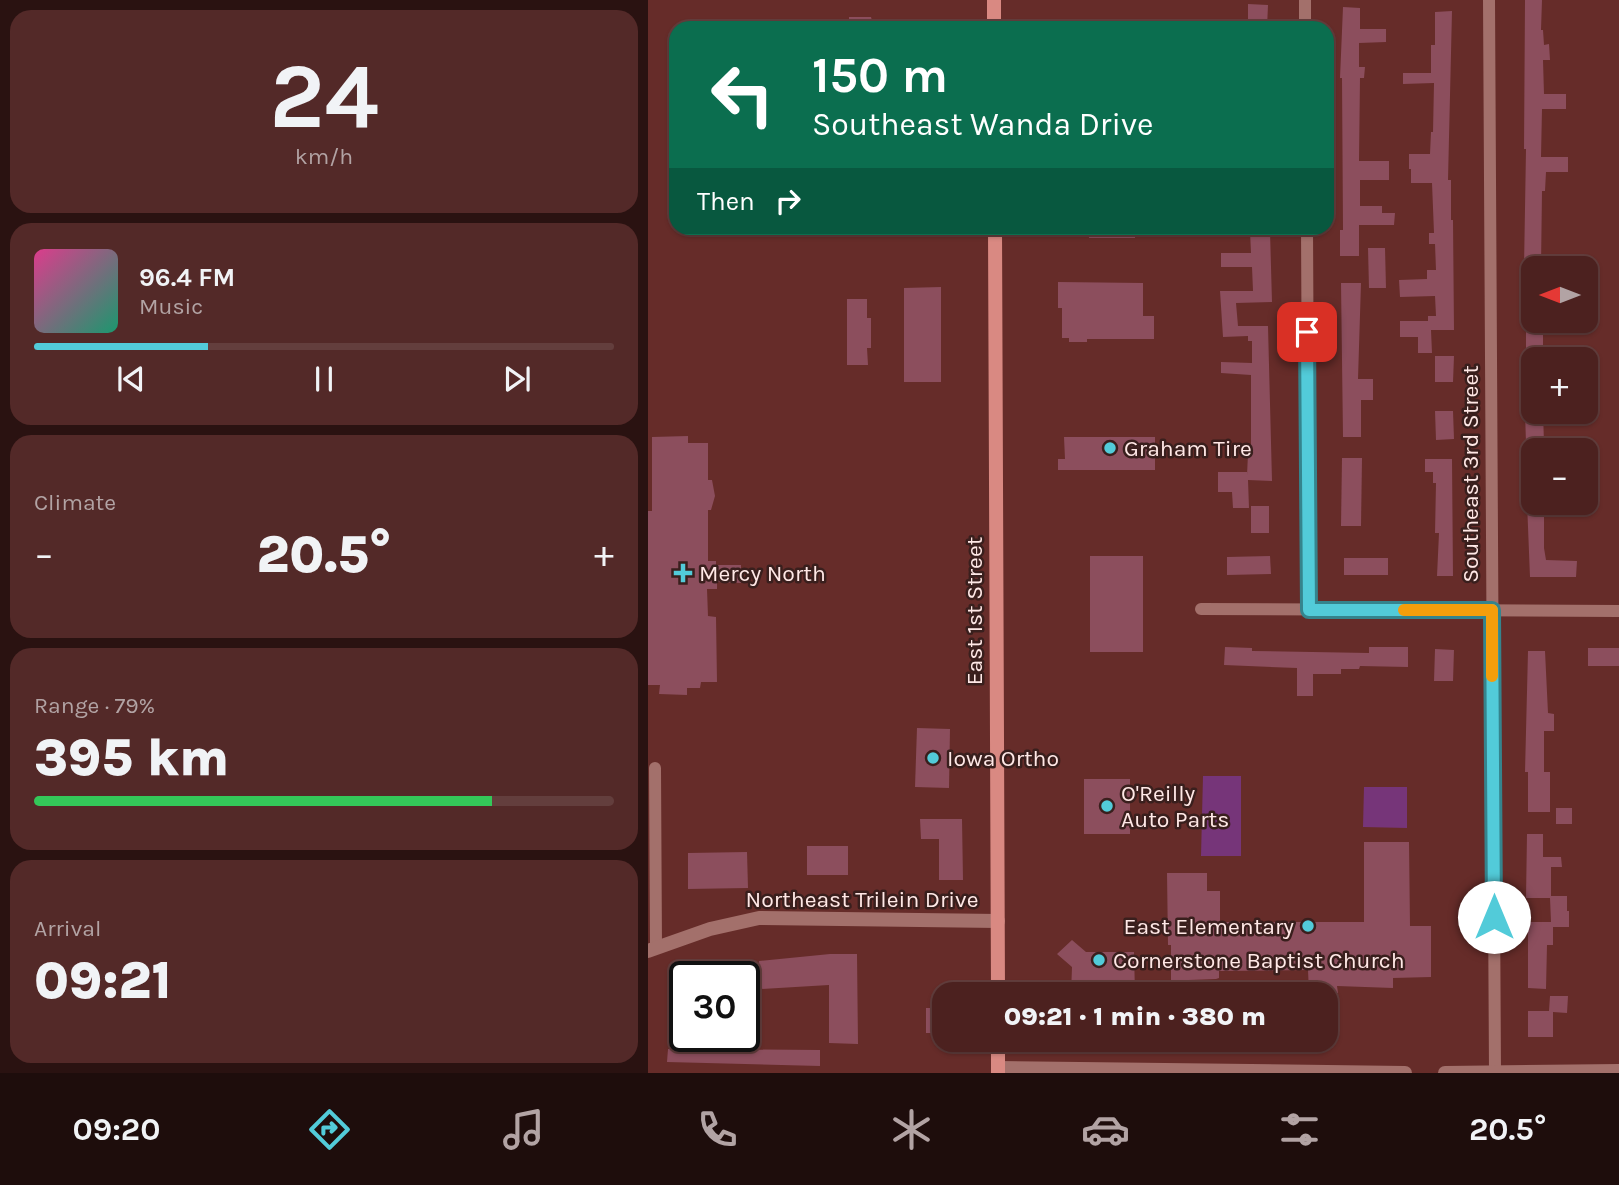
<!DOCTYPE html>
<meta charset="utf-8">
<style>
:root{--surface:#4c211f;--page:#532928;--text:#f1f3f6;--muted:#b2a3a4;--line:#633e3d;--accent:#52cbd9}
body{margin:0;font-family:Karla,sans-serif;background:var(--page);color:var(--text);height:100vh;display:flex;flex-direction:column;font-size:26px;white-space:nowrap}
*{box-sizing:border-box;margin:0}
p{font-size:23px;color:var(--muted)}
.icon{flex:none;width:38px;height:38px;fill:none;stroke:currentColor;stroke-width:2;stroke-linecap:round;stroke-linejoin:round}
.map{position:relative;flex:1;overflow:hidden}
.drawer{display:flex;flex-direction:column;gap:10px;padding:10px;background:#2a1211;width:648px}
.drawer>*{flex:none}
.top-card{position:absolute;left:21px;top:21px;width:665px;height:214px;border-radius:21px;box-shadow:0 2px 5px #0004,0 0 0 2px var(--line);background:#0b6e4f;color:#fff;overflow:hidden}
.needle{width:46px;rotate:270deg}
.fabs{position:absolute;left:873px;top:256px;display:grid;gap:14px}
.fabs a{display:grid;place-items:center;width:77px;height:77px;border-radius:14px;background:var(--surface);box-shadow:0 2px 5px #0004,0 0 0 2px var(--line);font-size:35px}
.speed{position:absolute;left:21px;top:961px;display:flex;gap:14px;font-size:35px;font-weight:700;text-align:center}
.speed>*{display:grid;place-content:center;width:91px;height:91px;border-radius:50%;background:var(--surface);box-shadow:0 2px 5px #0004,0 0 0 2px var(--line);line-height:1}
.speed .limit{border:4px solid #111;border-radius:10px;background:#fff;color:#111}
.pin{position:absolute;display:grid;place-items:center;width:60px;height:60px;color:#fff;margin:-30px;border-radius:14px;box-shadow:0 4px 10px #0006}
.me{position:absolute;width:77px;margin:-38px;rotate:0deg;stroke-linejoin:round;filter:drop-shadow(0 0 5px #0008)}
.turn{display:flex;align-items:center;gap:24px;height:147px;padding:0 28px;font-size:32px}
.turn .icon{width:91px;height:91px;stroke-width:2.5}
.turn b{display:block;font-size:49px;line-height:60px}
.then{display:flex;align-items:center;height:66px;padding:0 28px;background:#0003;gap:14px;font-size:26px}
.big{font-size:52px;font-weight:800;line-height:1.1}
.drawer .widget{flex:1;display:flex;flex-direction:column;justify-content:center;gap:10px;min-width:0;padding:0 24px;border-radius:21px;background:var(--page)}
.drawer .dial{align-items:center;gap:0}
.dial b{font-size:91px;line-height:1}
.song{display:flex;align-items:center;gap:21px}
.cover{width:84px;height:84px;border-radius:10px;background:linear-gradient(135deg,hsl(330 70% 55%),hsl(160 70% 35%))}
.played{height:7px;border-radius:4px;background:linear-gradient(90deg,var(--accent) 30%,var(--line) 30%)}
.keys{display:flex;justify-content:space-around;direction:ltr}
.heat{display:flex;justify-content:space-between;align-items:center;font-size:38px;direction:ltr}
.charge{height:10px;border-radius:5px;background:linear-gradient(90deg,#34c759 79%,var(--line) 0)}
.trip{position:absolute;left:284px;top:982px;width:406px;height:70px;border-radius:21px;background:var(--surface);box-shadow:0 2px 5px #0004,0 0 0 2px var(--line);font-weight:800;line-height:70px;text-align:center}
.tabs{display:flex;height:112px;justify-content:space-around;align-items:center;background:#1e0d0c;color:var(--muted)}
.tabs .icon{width:49px;height:49px}
.tabs .active{color:var(--accent)}
.tabs b{font-size:32px;color:var(--text)}
main{display:flex;flex:1;min-height:0}
.map>svg:first-child{display:block}
.green{fill:#763579}
.building{fill:#8c4e5d}
.lines{fill:none;stroke-linecap:round;stroke-linejoin:round}
.minor{stroke:#a3706b;stroke-width:12}
.tertiary{stroke:#a3706b;stroke-width:14}
.secondary{stroke:#d98982;stroke-width:14}
.route-casing{stroke:#35848d;stroke-width:18}
.route{stroke:#52cbd9;stroke-width:12}
.slow{stroke:#f59e0b;stroke-width:12}
.poi-dot{fill:#52cbd9;stroke:#391f1d;stroke-width:2.5}
.labels{text-anchor:middle;stroke-width:5;stroke-linejoin:round;paint-order:stroke}
.poi-label{font-size:23px;fill:#ffe8e6;stroke:#391f1d;text-anchor:start}
.street-label{font-size:23px;fill:#ffe8e6;stroke:#391f1d}
</style>
<main>
<section class="drawer">
<div class="widget dial"><b>24</b><p>km/h</p></div>
<div class="widget">
<div class="song"><i class="cover"></i><div><b>96.4 FM</b><p>Music</p></div></div>
<div class="played"></div>
<div class="keys"><svg class="icon" aria-label="previous" viewBox="0 0 24 24"><path d="M18 5L8 12l10 7zM5 5v14"/></svg><svg class="icon" aria-label="pause" viewBox="0 0 24 24"><path d="M8 5v14M16 5v14"/></svg><svg class="icon" aria-label="next" viewBox="0 0 24 24"><path d="M6 5l10 7-10 7zM19 5v14"/></svg></div>
</div>
<div class="widget"><p>Climate</p>
<div class="heat"><a>−</a><b class="big">20.5°</b><a>+</a></div>
</div>
<div class="widget"><p>Range · 79%</p><b class="big">395 km</b><div class="charge"></div></div>
<div class="widget"><p>Arrival</p><b class="big">09:21</b></div>
</section>
<div class="map">
<svg width="972" height="1073" viewBox="0 0 972 1073">
<rect width="100%" height="100%" fill="#662c29"/>
<!-- green -->
<g class="green">
<polygon points="555,776 593,776 593,856 553,856"/>
<polygon points="716,787 759,787 759,828 715,827"/>
</g>
<!-- building -->
<g class="building">
<polygon points="877,0 894,0 893,30 895,30 896,45 901,44 902,60 895,60 896,94 918,94 918,109 894,109 893,157 920,157 920,172 898,172 897,191 894,191 893,268 876,268 878,149 876,149"/>
<polygon points="600,4 620,5 619,28 600,28"/>
<polygon points="695,7 712,8 712,29 738,29 738,42 711,43 711,67 717,67 716,78 712,78 711,161 741,161 741,180 712,180 712,206 734,206 734,213 747,213 746,225 711,225 711,256 692,256 692,230 695,230 694,78 692,78"/>
<polygon points="804,11 800,180 803,180 803,220 805,220 806,330 783,330 784,353 770,353 770,337 752,337 752,321 780,321 780,316 788,316 787,296 752,297 751,280 779,279 779,270 788,270 787,244 781,244 781,233 786,233 784,183 763,183 763,169 761,169 761,154 782,154 783,132 785,132 786,83 755,84 755,73 783,73 783,45 787,45 787,12"/>
<polygon points="201,17 223,17 226,28 201,28"/>
<rect x="441" y="228" width="46" height="10"/>
<polygon points="602,231 622,231 624,302 588,303 590,326 620,326 624,481 600,480 601,508 585,508 584,492 570,492 570,472 599,472 599,475 600,454 603,454 603,375 573,373 573,362 604,363 604,341 600,341 600,336 575,337 572,291 605,291 604,267 573,267 573,253 603,253"/>
<polygon points="720,248 737,248 738,288 721,288"/>
<polygon points="410,282 495,283 495,316 506,316 506,339 439,339 439,342 421,342 421,338 414,338 414,308 410,308"/>
<polygon points="693,283 713,283 710,379 725,379 725,400 713,400 713,437 695,437"/>
<polygon points="293,287 293,382 256,382 256,288"/>
<polygon points="199,299 219,299 219,318 223,318 223,348 219,348 220,365 199,365"/>
<rect x="878" y="324" width="17" height="35"/>
<polygon points="787,356 806,356 805,382 787,382"/>
<polygon points="787,411 805,411 806,439 788,440"/>
<polygon points="877,411 895,411 896,444 878,444"/>
<polygon points="40,436 40,443 60,443 60,480 64,480 67,496 63,510 60,510 60,561 68,561 68,565 93,565 93,583 69,582 69,589 59,589 60,616 68,617 69,682 53,682 52,688 39,688 39,695 11,694 12,685 0,685 0,511 4,511 4,437"/>
<polygon points="416,437 507,437 507,470 410,470 410,459 417,459"/>
<polygon points="694,458 714,458 713,526 693,526"/>
<polygon points="777,459 804,459 805,576 789,576 791,533 787,533 788,483 785,483 785,472 777,472"/>
<polygon points="879,502 896,502 896,548 898,560 929,561 928,577 882,577"/>
<rect x="603" y="506" width="18" height="27"/>
<rect x="442" y="556" width="53" height="96"/>
<polygon points="622,556 623,574 579,575 579,557"/>
<rect x="696" y="558" width="44" height="17"/>
<polygon points="577,647 604,648 604,651 721,653 721,647 760,647 760,667 712,666 711,669 693,669 693,674 665,674 665,696 649,696 649,668 576,665"/>
<rect x="940" y="648" width="31" height="18"/>
<polygon points="787,649 806,650 805,681 786,681"/>
<polygon points="880,651 897,651 900,713 906,714 906,731 896,731 896,772 902,772 902,812 880,812 880,772 877,772"/>
<polygon points="269,728 302,729 301,788 267,787"/>
<rect x="436" y="779" width="46" height="55"/>
<rect x="908" y="808" width="16" height="16"/>
<polygon points="272,819 314,819 315,880 291,880 291,839 273,839"/>
<polygon points="879,834 895,834 895,857 913,857 914,867 903,867 903,896 919,896 919,911 921,911 921,927 905,927 905,945 899,945 898,989 880,988 880,922 903,922 902,898 878,898"/>
<polygon points="716,842 761,842 762,926 783,926 783,977 745,978 745,988 689,986 690,993 661,993 660,970 571,971 571,978 568,979 541,980 541,984 523,984 523,945 520,945 519,873 559,873 559,891 572,891 572,922 716,922"/>
<rect x="159" y="846" width="41" height="29"/>
<polygon points="99,852 100,888 40,889 40,853"/>
<polygon points="424,940 438,952 486,952 487,994 423,994 424,967 409,954"/>
<polygon points="182,954 209,954 210,1044 181,1043 181,985 112,989 111,961"/>
<polygon points="902,996 920,996 919,1013 905,1012 905,1037 880,1037 880,1011 901,1011"/>
<rect x="278" y="1008" width="18" height="25"/>
<polygon points="20,1049 172,1050 172,1066 19,1062"/>
</g>
<g class="lines">
<!-- minor -->
<g class="minor">
<polyline points="657,0 657,28"/>
<polyline points="841,0 847,1073"/>
<polyline points="659,228 661,610"/>
<polyline points="553,609 972,611"/>
<polyline points="7,768 8,948"/>
</g>
<!-- tertiary -->
<g class="tertiary">
<polyline points="0,951 62,929 111,918 350,921"/>
<polyline points="350,1068 757,1073"/>
<polyline points="797,1073 972,1071"/>
</g>
<!-- secondary -->
<g class="secondary">
<polyline points="346,0 346,28"/>
<polyline points="347,228 350,994"/>
<polyline points="350,1040 350,1073"/>
</g>
</g>
<g class="lines">
<!-- route casing -->
<g class="route-casing">
<polyline id="route" points="659,332 661,610 844,610 846,917"/>
</g>
<!-- route -->
<use href="#route" class="route"/>
<!-- slow -->
<polyline class="slow" points="756,610 844,610 844,676"/>
</g>
<!-- markers -->
<g class="poi-dot">
<circle cx="462" cy="448" r="7"/>
<path d="M31.5 562.5h7v7h7v7h-7v7h-7v-7h-7v-7h7z"/>
<circle cx="285" cy="758" r="7"/>
<circle cx="459" cy="806" r="7"/>
<circle cx="660" cy="926" r="7"/>
<circle cx="451" cy="960" r="7"/>
</g>
<g class="labels">
<!-- poi labels -->
<g class="poi-label">
<text x="476" y="456">Graham Tire</text>
<text x="51" y="581">Mercy North</text>
<text x="299" y="766">Iowa Ortho</text>
<text x="473" y="801">O'Reilly<tspan x="473" dy="26">Auto Parts</tspan></text>
<text x="646" y="934" text-anchor="end">East Elementary</text>
<text x="465" y="968">Cornerstone Baptist Church</text>
</g>
<!-- street labels -->
<g class="street-label">
<text transform="translate(822 474) rotate(-90)" y="8">Southeast 3rd Street</text>
<text transform="translate(326 611) rotate(-90)" y="8">East 1st Street</text>
<text x="214" y="907">Northeast Trilein Drive</text>
</g>
</g>
</svg>
<div class="fabs">
<a><svg class="needle" viewBox="-14 -14 28 28"><path d="M0-13l5 13h-10z" fill="#e53935"/><path d="M0 13l5-13h-10z" fill="#b2a3a4"/></svg></a>
<a>+</a>
<a>−</a>
</div>
<div class="speed"><div class="limit">30</div></div>
<div class="pin" style="left:659px;top:332px;background:#d93025"><svg class="icon" aria-label="arrive" viewBox="0 0 24 24"><path d="M6 21V4h12l-3 4 3 4H6"/></svg></div>
<svg class="me" style="left:846px;top:917px" viewBox="-20 -20 40 40"><circle r="19" fill="#fff"/><path d="M0-13L10 11 0 6-10 11z" fill="#52cbd9"/></svg>
<div class="trip">09:21 · 1 min · 380 m</div>
<div class="top-card">
<div class="turn"><svg class="icon" aria-label="left" viewBox="0 0 24 24"><path d="M17 20v-9H6M10 6l-5 5 5 5"/></svg><div><b>150 m</b>Southeast Wanda Drive</div></div>
<div class="then">Then<svg class="icon" aria-label="right" viewBox="0 0 24 24"><path d="M7 20v-9h11M14 6l5 5-5 5"/></svg></div>
</div>
</div>
</main>
<nav class="tabs">
<b>09:20</b>
<svg class="icon active" aria-label="directions" viewBox="0 0 24 24"><path d="M12 3l9 9-9 9-9-9zM9 14v-3h6M13 9l2 2-2 2"/></svg>
<svg class="icon" aria-label="music" viewBox="0 0 24 24"><path d="M9 18V5l10-2v13"/><circle cx="6" cy="18" r="3"/><circle cx="16" cy="16" r="3"/></svg>
<svg class="icon" aria-label="phone" viewBox="0 0 24 24"><path d="M5 4h4l2 5-3 2q2 4 5 5l2-3 5 2v4C11 20 4 13 5 4z"/></svg>
<svg class="icon" aria-label="climate" viewBox="0 0 24 24"><path d="M12 3v18M4 7l16 10M4 17L20 7"/></svg>
<svg class="icon" aria-label="car" viewBox="0 0 24 24"><path d="M5 17H2v-5l4-1 3-4h7l3 4 3 1v5h-3M9 17h6M6 11h13"/><circle cx="7" cy="17" r="2"/><circle cx="17" cy="17" r="2"/></svg>
<svg class="icon" aria-label="filters" viewBox="0 0 24 24"><path d="M4 7h16M4 17h16"/><circle cx="9" cy="7" r="2"/><circle cx="15" cy="17" r="2"/></svg>
<b>20.5°</b>
</nav>
